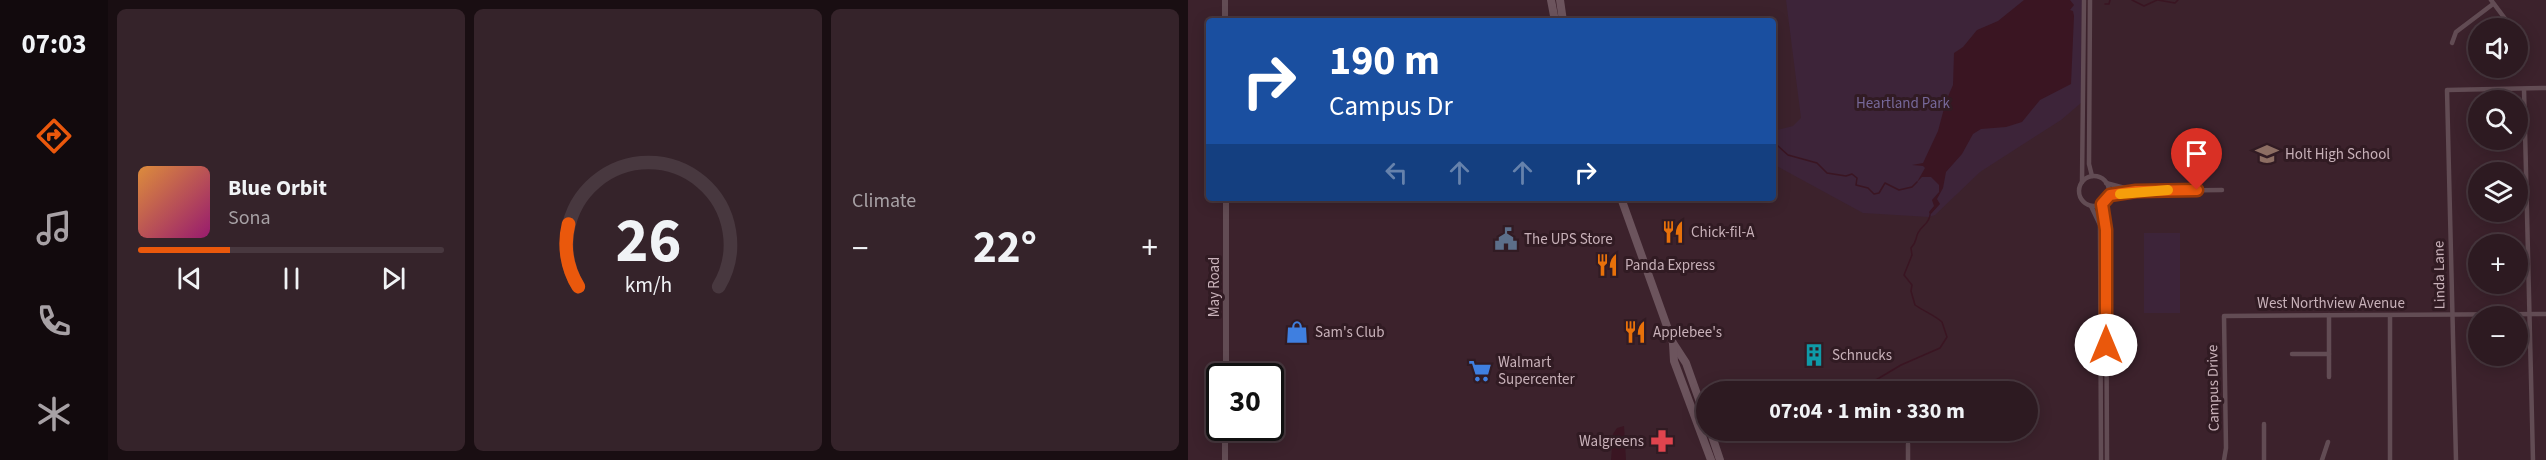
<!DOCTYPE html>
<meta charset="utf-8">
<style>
:root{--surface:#2d1a21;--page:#35232a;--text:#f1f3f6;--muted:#a7a1a5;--line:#48383f;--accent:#ea580c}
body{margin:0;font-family:"Source Sans 3",sans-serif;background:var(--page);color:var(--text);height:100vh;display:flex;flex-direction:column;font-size:22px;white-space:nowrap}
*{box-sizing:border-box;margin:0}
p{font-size:20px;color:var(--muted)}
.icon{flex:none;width:33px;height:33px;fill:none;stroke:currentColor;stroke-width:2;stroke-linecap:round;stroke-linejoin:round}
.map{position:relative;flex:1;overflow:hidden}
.details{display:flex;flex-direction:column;gap:9px;padding:9px;background:#190e12;width:1080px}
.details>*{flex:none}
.top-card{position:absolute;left:18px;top:18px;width:570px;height:183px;border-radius:6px;box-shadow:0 3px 15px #0003,0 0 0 2px var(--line);background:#1a4fa0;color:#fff;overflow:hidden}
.buttons{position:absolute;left:1280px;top:18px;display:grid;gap:12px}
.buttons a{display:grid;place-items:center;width:60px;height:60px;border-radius:50%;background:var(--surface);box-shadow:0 3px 15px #0003,0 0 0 2px var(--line);font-size:30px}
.speed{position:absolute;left:18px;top:363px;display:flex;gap:12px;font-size:30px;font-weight:700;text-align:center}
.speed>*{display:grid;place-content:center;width:78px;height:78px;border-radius:50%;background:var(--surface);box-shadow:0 3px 15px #0003,0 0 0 2px var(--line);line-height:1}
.speed .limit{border:3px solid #111;border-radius:9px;background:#fff;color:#111}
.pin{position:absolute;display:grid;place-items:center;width:51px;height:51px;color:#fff;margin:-62px -26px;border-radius:50% 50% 50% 0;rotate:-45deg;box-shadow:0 0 6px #0007}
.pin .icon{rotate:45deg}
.me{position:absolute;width:66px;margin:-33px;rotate:0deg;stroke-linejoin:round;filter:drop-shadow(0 0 4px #0008)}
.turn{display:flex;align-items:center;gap:21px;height:126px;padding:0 24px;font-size:27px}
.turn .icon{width:78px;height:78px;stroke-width:2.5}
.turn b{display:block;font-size:42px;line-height:51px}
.lanes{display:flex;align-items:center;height:57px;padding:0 24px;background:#0003;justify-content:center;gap:30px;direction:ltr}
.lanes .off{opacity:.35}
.big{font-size:45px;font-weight:700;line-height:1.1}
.details .widget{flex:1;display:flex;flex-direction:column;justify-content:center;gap:9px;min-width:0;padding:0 21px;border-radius:9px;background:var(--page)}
.details .dial{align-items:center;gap:0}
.dial svg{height:156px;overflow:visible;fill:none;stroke:var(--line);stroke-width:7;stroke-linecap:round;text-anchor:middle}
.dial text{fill:var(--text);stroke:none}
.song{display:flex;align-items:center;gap:18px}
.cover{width:72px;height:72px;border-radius:9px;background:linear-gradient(135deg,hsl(30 70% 55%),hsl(320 70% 35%))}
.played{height:6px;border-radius:3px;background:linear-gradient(90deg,var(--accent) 30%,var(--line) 30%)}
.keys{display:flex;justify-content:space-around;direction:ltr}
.heat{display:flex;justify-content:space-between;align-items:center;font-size:33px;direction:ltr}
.details .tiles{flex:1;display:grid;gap:9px;grid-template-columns:repeat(3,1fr)}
.trip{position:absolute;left:508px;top:381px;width:342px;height:60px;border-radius:30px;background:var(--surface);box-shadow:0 3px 15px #0003,0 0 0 2px var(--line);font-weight:700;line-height:60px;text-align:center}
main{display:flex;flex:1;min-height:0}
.tabs{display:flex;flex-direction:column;width:108px;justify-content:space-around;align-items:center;background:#120a0d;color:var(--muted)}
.tabs .icon{width:42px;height:42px}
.tabs .selected{color:var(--accent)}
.tabs b{font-size:27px;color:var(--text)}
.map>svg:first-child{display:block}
.green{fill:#3d2439}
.water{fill:#3a1522}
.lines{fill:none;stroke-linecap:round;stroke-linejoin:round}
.stream{stroke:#3a1522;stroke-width:1.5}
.minor{stroke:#624c54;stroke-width:4.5}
.tertiary{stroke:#624c54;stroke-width:6}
.primary{stroke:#6c545d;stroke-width:8}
.route-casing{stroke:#983908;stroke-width:15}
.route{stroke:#ea580c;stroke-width:10}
.slow{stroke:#f59e0b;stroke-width:10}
.labels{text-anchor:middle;stroke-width:6;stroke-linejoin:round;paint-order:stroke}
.park-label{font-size:15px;fill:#766899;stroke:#311b23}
.poi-label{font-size:15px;fill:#c8b1b9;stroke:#311b23;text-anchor:start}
.street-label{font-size:15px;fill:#c8b1b9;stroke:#311b23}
</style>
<main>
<nav class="tabs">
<b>07:03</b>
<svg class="icon selected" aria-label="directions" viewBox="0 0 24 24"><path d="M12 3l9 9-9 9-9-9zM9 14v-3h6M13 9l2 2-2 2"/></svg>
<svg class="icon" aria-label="music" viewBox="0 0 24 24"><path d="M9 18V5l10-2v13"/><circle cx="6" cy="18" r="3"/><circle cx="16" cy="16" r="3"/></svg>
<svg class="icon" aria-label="phone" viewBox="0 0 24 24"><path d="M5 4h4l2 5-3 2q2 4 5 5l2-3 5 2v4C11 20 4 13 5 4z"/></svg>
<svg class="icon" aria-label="climate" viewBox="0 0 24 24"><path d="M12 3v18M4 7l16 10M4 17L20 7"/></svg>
</nav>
<section class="details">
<div class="tiles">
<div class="widget">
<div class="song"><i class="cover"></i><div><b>Blue Orbit</b><p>Sona</p></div></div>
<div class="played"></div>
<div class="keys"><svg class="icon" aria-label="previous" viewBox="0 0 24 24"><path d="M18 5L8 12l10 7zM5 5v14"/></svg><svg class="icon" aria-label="pause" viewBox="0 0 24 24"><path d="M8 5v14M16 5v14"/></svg><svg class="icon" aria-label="next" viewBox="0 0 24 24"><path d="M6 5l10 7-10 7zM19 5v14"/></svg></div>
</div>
<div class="widget dial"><svg viewBox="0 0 100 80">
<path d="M14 69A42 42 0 1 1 86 69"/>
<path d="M14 69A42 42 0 0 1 9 37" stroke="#ea580c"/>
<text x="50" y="56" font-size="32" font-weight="700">26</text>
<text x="50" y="72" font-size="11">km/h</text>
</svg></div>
<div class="widget"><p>Climate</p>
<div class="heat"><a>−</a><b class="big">22°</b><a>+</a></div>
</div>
</div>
</section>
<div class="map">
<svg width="1358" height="460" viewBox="0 0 1358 460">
<rect width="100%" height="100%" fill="#3c222c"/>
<!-- green -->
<g class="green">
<polygon points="598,0 894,0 893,103 873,120 792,172 747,215 741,217 675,213 585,164 585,131 605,126 613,118"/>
<rect x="956" y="233" width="36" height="80"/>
</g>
<!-- water -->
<g class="water">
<polygon points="836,0 882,0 886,5 882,10 885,11 886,16 883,84 852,100 834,122 818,127 793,129 785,134 774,154 758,172 755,188 749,199 752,204 742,215 741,212 746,206 744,200 751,192 751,185 743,177 734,177 729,182 737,168 735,166 724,165 735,163 750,131 758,101 765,85 766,53 775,47 789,30 810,21"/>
<polygon points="436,426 438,460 423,460 425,434 429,428"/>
</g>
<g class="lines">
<!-- stream -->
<g class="stream">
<polyline points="944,0 956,6 969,0"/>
<polyline points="970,0 987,3 990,0"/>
<polyline points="917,4 921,4 922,0"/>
<polyline points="585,146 590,146 600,155 629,163 639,173 658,176 664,174 669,178 668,185 680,188 686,194 691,193 697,183 711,190 724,187 729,182"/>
<path d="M671,390L713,365L752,348L759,337L754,322C746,315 737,312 727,305L723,291L724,285L716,275L724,255L723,248C729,242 727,239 730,233C734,225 741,224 742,215"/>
</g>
<!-- minor -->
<g class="minor">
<polyline points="902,0 901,164 904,176"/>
<polyline points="1303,0 1324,28"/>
<polyline points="1329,37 1332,44"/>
<polyline points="1264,43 1268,32 1305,4"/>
<polyline points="1336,89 1345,460"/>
<circle cx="906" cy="191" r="15"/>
<polyline points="894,182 896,0"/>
<polyline points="918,183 948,191 1034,190"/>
<polyline points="919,198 942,192"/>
<polyline points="914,204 918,230 919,460"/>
<polyline points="903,206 912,225 913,460"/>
<polyline points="1141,315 1141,377"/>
<polyline points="1104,354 1141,354"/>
<polyline points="720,444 720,460"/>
<polyline points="1036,460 1038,448 1036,316 1358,314"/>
<polyline points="1076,460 1076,424"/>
<polyline points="1134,460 1140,442"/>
<polyline points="1202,460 1202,316"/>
<polyline points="1268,460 1259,90 1358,88"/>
</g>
<!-- tertiary -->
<g class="tertiary">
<polyline points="37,0 37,21"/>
<polyline points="38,376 38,198"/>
<polyline points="37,460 37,428"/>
</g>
<!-- primary -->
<g class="primary">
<polyline points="363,0 367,21"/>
<polyline points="372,0 375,21"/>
<polyline points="433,198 485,343 498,363 519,422"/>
<polyline points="485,344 486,361 523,460"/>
<polyline points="522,430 532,460"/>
</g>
</g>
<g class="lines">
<!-- route casing -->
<g class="route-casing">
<polyline id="route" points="918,345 918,230 914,204 922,195 948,191 1009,190"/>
</g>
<!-- route -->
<use href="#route" class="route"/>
<!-- slow -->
<polyline class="slow" points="932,194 980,190"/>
</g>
<!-- icons -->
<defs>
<g id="school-bare" transform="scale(1.8)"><path d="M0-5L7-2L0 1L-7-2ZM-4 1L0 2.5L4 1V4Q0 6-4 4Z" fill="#8d6e63" stroke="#311b23" stroke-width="2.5" paint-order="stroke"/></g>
<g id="restaurant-bare" transform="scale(1.8)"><path d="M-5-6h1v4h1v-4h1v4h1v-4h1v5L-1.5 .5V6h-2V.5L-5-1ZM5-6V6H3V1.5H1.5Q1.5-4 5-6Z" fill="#e8710a" stroke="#311b23" stroke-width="2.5" paint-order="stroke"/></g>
<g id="civic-bare" transform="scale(1.8)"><path d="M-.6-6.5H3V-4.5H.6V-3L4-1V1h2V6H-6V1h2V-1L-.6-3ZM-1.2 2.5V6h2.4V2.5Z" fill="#5c6f8a" stroke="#311b23" stroke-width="2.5" paint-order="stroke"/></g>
<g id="shop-bare" transform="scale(1.8)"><path d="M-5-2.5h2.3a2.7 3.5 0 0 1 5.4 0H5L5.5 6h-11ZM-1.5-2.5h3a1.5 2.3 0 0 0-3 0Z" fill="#3f7fe0" stroke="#311b23" stroke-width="2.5" paint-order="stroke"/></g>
<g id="building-bare" transform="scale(1.8)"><path d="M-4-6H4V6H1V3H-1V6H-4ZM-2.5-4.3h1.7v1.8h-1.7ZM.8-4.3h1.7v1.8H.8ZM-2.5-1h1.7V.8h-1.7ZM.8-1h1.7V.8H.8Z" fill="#0f9aa8" stroke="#311b23" stroke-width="2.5" paint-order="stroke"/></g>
<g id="supermarket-bare" transform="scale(1.8)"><path d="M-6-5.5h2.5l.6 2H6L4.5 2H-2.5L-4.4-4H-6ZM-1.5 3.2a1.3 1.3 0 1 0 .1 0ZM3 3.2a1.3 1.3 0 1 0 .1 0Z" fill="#3f7fe0" stroke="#311b23" stroke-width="2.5" paint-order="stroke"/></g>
<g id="pharmacy-bare" transform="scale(1.8)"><path d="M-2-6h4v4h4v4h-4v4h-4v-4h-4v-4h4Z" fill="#e0444e" stroke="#311b23" stroke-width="2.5" paint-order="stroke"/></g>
</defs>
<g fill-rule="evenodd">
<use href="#school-bare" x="1079" y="154"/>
<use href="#restaurant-bare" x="485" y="232"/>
<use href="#civic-bare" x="318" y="239"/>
<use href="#restaurant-bare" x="419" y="265"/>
<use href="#shop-bare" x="109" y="332"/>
<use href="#restaurant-bare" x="447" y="332"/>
<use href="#building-bare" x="626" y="355"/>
<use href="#supermarket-bare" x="292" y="371"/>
<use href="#pharmacy-bare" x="474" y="441"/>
</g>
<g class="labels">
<!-- park labels -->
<g class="park-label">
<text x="715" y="108">Heartland Park</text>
</g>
<!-- poi labels -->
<g class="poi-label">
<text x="1097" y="159">Holt High School</text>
<text x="503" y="237">Chick-fil-A</text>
<text x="336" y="244">The UPS Store</text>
<text x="437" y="270">Panda Express</text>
<text x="127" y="337">Sam's Club</text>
<text x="465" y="337">Applebee's</text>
<text x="644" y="360">Schnucks</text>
<text x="310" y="367">Walmart<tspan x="310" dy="17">Supercenter</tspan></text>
<text x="456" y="446" text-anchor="end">Walgreens</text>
</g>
<!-- street labels -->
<g class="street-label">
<text transform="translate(1251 275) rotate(-91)" y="5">Linda Lane</text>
<text transform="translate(26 287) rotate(-90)" y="5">May Road</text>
<text x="1143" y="308">West Northview Avenue</text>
<text transform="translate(1025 388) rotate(-91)" y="5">Campus Drive</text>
</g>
</g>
</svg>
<div class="buttons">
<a><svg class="icon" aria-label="sound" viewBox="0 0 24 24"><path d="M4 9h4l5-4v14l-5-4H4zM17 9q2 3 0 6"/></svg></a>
<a><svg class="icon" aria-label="search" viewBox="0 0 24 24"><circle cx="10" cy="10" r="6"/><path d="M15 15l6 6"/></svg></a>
<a><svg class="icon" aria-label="layers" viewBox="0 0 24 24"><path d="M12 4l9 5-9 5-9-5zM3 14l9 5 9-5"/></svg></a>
<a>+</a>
<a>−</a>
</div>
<div class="speed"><div class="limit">30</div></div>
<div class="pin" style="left:1009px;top:190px;background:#d93025"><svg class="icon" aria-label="arrive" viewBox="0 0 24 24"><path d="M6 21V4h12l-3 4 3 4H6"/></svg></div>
<svg class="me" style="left:918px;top:345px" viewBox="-20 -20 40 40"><circle r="19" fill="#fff"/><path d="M0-13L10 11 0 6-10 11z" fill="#ea580c"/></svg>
<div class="trip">07:04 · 1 min · 330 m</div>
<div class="top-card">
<div class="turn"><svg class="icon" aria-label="right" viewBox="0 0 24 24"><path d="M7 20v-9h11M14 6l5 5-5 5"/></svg><div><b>190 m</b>Campus Dr</div></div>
<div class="lanes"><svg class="icon off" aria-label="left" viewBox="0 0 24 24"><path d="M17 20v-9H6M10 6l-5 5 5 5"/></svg><svg class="icon off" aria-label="ahead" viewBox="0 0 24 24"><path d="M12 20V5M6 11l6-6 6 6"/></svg><svg class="icon off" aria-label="ahead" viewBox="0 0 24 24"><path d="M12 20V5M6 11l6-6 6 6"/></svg><svg class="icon" aria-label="right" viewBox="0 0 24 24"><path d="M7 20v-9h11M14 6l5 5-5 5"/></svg></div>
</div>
</div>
</main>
